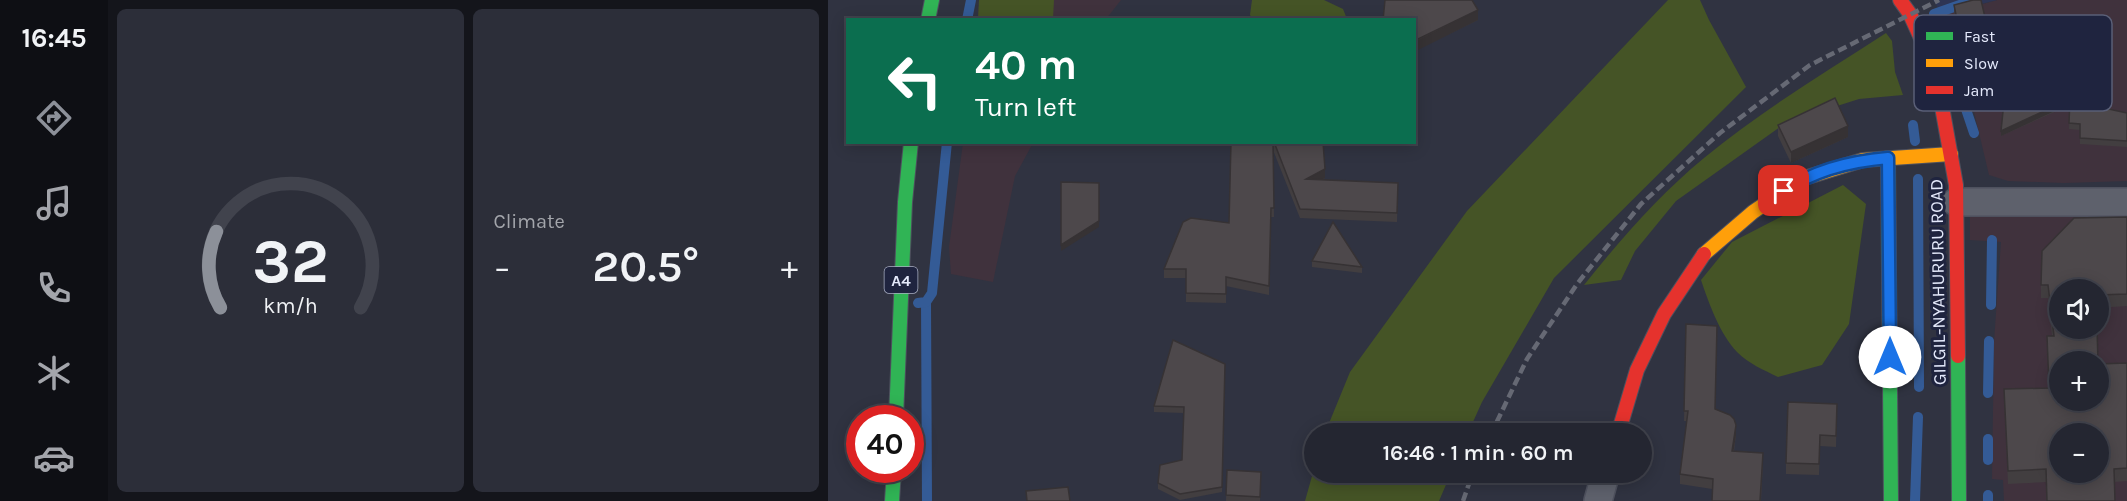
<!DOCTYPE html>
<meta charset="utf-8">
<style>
:root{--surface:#242631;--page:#2c2e39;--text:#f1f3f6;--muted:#a3a5ab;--line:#41434d;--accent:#8c9099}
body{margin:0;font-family:Karla,sans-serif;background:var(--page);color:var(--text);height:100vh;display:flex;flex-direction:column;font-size:22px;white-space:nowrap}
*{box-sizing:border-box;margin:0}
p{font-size:20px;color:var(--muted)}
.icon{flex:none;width:33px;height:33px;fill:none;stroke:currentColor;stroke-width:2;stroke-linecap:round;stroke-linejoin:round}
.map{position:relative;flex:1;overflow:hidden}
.drawer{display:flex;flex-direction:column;gap:9px;padding:9px;background:#14151b;width:720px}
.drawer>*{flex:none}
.hud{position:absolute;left:18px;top:18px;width:570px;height:126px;border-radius:0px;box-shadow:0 3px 15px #0003,0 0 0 2px var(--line);background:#0b6e4f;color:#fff;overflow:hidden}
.controls{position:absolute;left:1221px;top:279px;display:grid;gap:12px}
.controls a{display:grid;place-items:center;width:60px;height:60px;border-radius:50%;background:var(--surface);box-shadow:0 3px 15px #0003,0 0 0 2px var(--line);font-size:30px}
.speed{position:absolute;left:18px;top:405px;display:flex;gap:12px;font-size:30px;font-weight:700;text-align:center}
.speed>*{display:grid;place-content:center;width:78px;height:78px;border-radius:50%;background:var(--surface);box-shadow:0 3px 15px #0003,0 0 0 2px var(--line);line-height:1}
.speed .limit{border:9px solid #d22;background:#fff;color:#111}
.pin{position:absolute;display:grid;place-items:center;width:51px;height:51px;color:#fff;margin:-26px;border-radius:12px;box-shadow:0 3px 9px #0006}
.me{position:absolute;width:66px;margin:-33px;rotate:0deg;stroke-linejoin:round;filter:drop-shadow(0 0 4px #0008)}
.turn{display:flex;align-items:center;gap:21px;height:126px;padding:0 30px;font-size:27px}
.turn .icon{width:78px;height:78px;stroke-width:2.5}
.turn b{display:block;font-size:42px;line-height:51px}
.big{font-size:45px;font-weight:600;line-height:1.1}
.drawer .tile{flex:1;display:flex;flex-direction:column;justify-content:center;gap:9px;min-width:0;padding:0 21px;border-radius:9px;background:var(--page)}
.drawer .dial{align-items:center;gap:0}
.dial svg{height:156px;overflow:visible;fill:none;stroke:var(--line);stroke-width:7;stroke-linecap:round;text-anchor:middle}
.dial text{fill:var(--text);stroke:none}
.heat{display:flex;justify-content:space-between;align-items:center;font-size:33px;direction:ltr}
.drawer .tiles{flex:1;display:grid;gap:9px;grid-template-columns:repeat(2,1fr)}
.trip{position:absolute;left:476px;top:423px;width:348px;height:60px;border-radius:30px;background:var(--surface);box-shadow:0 3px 15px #0003,0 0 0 2px var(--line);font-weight:600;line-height:60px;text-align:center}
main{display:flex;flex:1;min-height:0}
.tabs{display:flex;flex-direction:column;width:108px;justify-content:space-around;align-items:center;background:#0e0f14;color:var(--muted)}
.tabs .icon{width:42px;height:42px}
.tabs .current{color:var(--accent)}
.tabs b{font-size:27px;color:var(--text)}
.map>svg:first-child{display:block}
.commercial{fill:#40323d;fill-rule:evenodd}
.built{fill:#2e3554}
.green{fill:#455426}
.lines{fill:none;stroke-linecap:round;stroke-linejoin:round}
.stream{stroke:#345b96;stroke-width:10}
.street-casing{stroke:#4e515e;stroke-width:30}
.fast-casing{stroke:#4e515e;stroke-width:16}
.slow-casing{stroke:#4e515e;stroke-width:16}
.jam-casing{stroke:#4e515e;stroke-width:16}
.street{stroke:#5e616c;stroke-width:27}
.fast{stroke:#30b455;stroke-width:14}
.slow{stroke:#ff9f0a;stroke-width:14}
.jam{stroke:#e5322d;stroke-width:14}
.rail{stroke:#666974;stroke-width:4.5;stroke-dasharray:9 4.5;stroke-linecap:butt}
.wall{fill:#423e40}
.shaded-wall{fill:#363234}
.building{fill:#4d484b;stroke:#363234;stroke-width:1.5;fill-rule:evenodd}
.route-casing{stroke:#114b97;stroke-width:15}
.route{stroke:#1a73e8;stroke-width:10}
.labels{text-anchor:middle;stroke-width:6;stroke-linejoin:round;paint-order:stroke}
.shield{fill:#1f243f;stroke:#a9aec3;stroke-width:1.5}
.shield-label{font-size:16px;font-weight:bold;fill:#e4e9fb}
.street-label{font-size:18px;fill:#e4e9fb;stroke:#1f243f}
.key{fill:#1f243f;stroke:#5a5f77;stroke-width:1.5}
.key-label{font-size:16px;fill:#e4e9fb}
</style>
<main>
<nav class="tabs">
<b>16:45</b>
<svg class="icon current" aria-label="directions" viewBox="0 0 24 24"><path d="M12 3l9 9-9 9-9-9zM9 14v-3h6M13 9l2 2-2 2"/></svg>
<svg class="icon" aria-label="music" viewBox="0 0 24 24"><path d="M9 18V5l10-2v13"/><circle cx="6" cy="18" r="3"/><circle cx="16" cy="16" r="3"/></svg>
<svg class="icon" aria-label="phone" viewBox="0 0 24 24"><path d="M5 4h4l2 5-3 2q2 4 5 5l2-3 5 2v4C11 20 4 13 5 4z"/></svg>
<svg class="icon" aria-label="climate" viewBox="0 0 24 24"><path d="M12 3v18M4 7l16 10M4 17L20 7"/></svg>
<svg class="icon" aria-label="car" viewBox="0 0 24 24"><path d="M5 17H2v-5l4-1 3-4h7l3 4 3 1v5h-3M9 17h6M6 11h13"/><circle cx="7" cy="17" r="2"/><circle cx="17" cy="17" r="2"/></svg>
</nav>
<section class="drawer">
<div class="tiles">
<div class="tile dial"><svg viewBox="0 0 100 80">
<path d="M14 69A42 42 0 1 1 86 69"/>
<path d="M14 69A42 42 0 0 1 12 30" stroke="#8c9099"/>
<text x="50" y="56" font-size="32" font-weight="700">32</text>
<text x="50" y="72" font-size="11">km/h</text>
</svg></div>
<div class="tile"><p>Climate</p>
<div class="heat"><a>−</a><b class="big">20.5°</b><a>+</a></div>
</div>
</div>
</section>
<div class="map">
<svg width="1299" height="501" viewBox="0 0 1299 501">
<rect width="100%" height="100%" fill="#303341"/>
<!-- commercial -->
<g class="commercial">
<polygon points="151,0 293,0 278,19 150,20"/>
<polygon points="1169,0 1299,0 1299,181 1235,183 1180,181 1161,175 1143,99 1114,15"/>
<polygon points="135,143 205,143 187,176 165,282 123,274 121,247"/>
<path d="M1299,213V501H1176L1175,480L1164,479L1166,342L1173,242L1142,240V214ZM1232,290H1270V328H1232ZM1232,362H1270V400H1232ZM1232,434H1270V472H1232Z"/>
</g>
<!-- built -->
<polygon class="built" points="1105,0 1169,0 1114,14"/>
<!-- green -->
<g class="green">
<polygon points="151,0 226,0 225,19 150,19"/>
<polygon points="424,0 496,0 515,9 519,19 425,19 422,15"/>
<polygon points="840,0 872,0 881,20 918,87 726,278 654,402 640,433 497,433 522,372 639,211"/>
<path d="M1058,33L1064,41L1067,72L1075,95L1031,99L959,122L848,201L807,251L793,280L756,285C792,240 831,195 876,158C933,111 996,73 1058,33Z"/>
<path d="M1015,185L1038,204L1021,324L994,365L950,377C936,370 921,364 909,352C892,334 881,304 873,280L904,242Z"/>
<polygon points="486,469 486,472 623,473 611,501 477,501"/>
</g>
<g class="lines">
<!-- stream -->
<g class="stream">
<polyline points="1146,0 1106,14 1146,133"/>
<polyline points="139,20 143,0"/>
<polyline points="1085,125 1087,141"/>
<polyline points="1090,179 1091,387"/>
<polyline points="98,302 99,501"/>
<polyline points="90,303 98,302 104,293 119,142"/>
<polyline points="1163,305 1164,240"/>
<polyline points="1160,393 1161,341"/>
<polyline points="1160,460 1160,439"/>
<polyline points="1160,495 1160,501"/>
<polyline points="1087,501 1090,417"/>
</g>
<!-- street casing -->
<g class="street-casing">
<g id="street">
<polyline points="1128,202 1299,202"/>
<polyline points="770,501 778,472"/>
</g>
</g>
<!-- fast casing -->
<g class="fast-casing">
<g id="fast">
<polyline points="100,20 104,0"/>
<polyline points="1060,158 1063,501"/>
<polyline points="1130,356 1131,501"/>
<polyline points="68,418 77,202 83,142"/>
<polyline points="64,501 66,470"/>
</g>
</g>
<!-- slow casing -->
<g class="slow-casing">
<polyline id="slow" points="876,254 925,212 973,179 1035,160 1123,154"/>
</g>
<!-- jam casing -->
<g class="jam-casing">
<g id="jam">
<polyline points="1072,0 1082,14 1097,47 1111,90 1128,185 1130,356"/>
<polyline points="790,434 809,370 836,314 876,254"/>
</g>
</g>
<!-- street -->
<use href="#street" class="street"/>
<!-- fast -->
<use href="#fast" class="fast"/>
<!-- slow -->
<use href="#slow" class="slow"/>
<!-- jam -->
<use href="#jam" class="jam"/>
<!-- rail -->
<g class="rail">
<polyline points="663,434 699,359 749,284 813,204 892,133 982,65 1111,0"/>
<polyline points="635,501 645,472"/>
</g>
</g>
<!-- wall -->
<g class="wall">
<polygon points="1126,5 1172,88 1159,92 1138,44 1133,45 1126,11"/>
<polygon points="586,20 650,20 586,51"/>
<polygon points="1203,78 1272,107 1299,113 1299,147 1252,144 1252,130 1241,129 1242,105 1173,136"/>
<polygon points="950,125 1020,137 963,163 950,136"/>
<polygon points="403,142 495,142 497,178 494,180 570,183 569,222 472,218 445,150 446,217 443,217 441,295 398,286 398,303 358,302 358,278 336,278 336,269 401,223"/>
<polygon points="1299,217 1299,306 1270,308 1270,290 1232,290 1232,400 1299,363 1299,481 1286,482 1287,501 1218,501 1218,482 1180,484 1176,389 1221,388 1219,336 1224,336 1220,298 1213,298 1213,285"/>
<polygon points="484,261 534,267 534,273 484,267"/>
<polygon points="858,324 888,409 908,435 906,451 935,463 933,501 884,501 884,489 852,484 852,474 859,421 856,421"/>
<polygon points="397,364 394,492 352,500 330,489 330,483 354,460 356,413 326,412 326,406"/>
<polygon points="1009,404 1008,447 992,446 991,475 958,474 958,463"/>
<polygon points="399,470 433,472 432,501 398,501"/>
</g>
<!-- shaded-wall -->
<g class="shaded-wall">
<polygon points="650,10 650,20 588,51 588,41"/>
<polygon points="1138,38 1138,44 1133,45 1133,39"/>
<polygon points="1172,82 1172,88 1159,92 1159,87"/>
<polygon points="1242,99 1242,104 1173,136 1173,131"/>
<polygon points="1020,126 1020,137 963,163 963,152"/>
<polygon points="497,169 497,178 478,188 478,179"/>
<polygon points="271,221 271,227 233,251 233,245"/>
<polygon points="908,425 908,435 904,461 904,451"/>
</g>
<!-- building -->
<g class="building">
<polygon points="557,0 644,0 650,10 586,41 586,20 555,20"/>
<polygon points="1145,0 1153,0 1172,82 1159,87 1138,38 1133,39 1126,5"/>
<polygon points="1200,72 1203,78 1272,91 1271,107 1299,113 1299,141 1252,138 1252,124 1241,123 1242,99 1173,131 1178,82"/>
<polygon points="1007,98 1020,126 963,152 950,125"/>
<polygon points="403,142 445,142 446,208 443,208 441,286 398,277 398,294 358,293 358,269 336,269 355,222 363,218 401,223"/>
<polygon points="446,142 495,142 497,169 478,179 570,183 569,213 472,209"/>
<polygon points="233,182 271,183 271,221 233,245"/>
<path d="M1299,217V294L1270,295V290H1232V328H1269L1270,362H1232V400H1270V364L1299,363V468L1286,469L1287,501H1219L1218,469L1180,471L1176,389L1221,388L1219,336H1226L1220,285H1213L1214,251L1246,218ZM1232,434H1270V472H1232Z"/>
<polygon points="505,222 534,267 484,261"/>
<polygon points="858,324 889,326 887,409 902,415 906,419 908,425 904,451 935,453 932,501 884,501 885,479 852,474 860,411 856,411"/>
<polygon points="345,340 397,364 394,487 352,494 330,483 332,465 354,460 356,407 326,406"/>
<polygon points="960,402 1009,404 1008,436 992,435 991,464 958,463"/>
<polygon points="399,470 433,472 432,497 398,495"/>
<polygon points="240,487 242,501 199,501 198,491"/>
</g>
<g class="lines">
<!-- route casing -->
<g class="route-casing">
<path id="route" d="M956,191C985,171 1024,161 1060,158L1062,357"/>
</g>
<!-- route -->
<use href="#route" class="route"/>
</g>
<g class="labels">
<!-- shield labels -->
<rect class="shield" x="56.5" y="267" width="33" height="26" rx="4.5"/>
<g class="shield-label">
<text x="73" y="286">A4</text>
</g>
<!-- street labels -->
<g class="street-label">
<text transform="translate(1110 282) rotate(-91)" y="6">GILGIL-NYAHURURU ROAD</text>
</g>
</g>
<!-- legend -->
<rect x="1086" y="15" width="198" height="96" rx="9" class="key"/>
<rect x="1098" y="32" width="27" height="8" fill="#30b455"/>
<rect x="1098" y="59" width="27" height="8" fill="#ff9f0a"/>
<rect x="1098" y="86" width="27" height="8" fill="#e5322d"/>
<g class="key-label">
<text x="1136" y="42">Fast</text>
<text x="1136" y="69">Slow</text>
<text x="1136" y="96">Jam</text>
</g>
</svg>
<div class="controls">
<a><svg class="icon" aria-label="sound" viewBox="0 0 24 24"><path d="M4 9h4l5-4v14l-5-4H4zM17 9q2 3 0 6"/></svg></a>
<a>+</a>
<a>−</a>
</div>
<div class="speed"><div class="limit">40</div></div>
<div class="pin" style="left:956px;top:191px;background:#d93025"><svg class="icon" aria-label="arrive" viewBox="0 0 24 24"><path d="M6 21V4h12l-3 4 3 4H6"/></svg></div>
<svg class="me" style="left:1062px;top:357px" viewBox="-20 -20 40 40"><circle r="19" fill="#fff"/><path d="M0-13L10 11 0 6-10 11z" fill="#1a73e8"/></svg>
<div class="trip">16:46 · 1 min · 60 m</div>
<div class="hud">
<div class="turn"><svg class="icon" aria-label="left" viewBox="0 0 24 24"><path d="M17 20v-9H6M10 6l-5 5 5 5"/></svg><div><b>40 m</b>Turn left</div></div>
</div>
</div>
</main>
